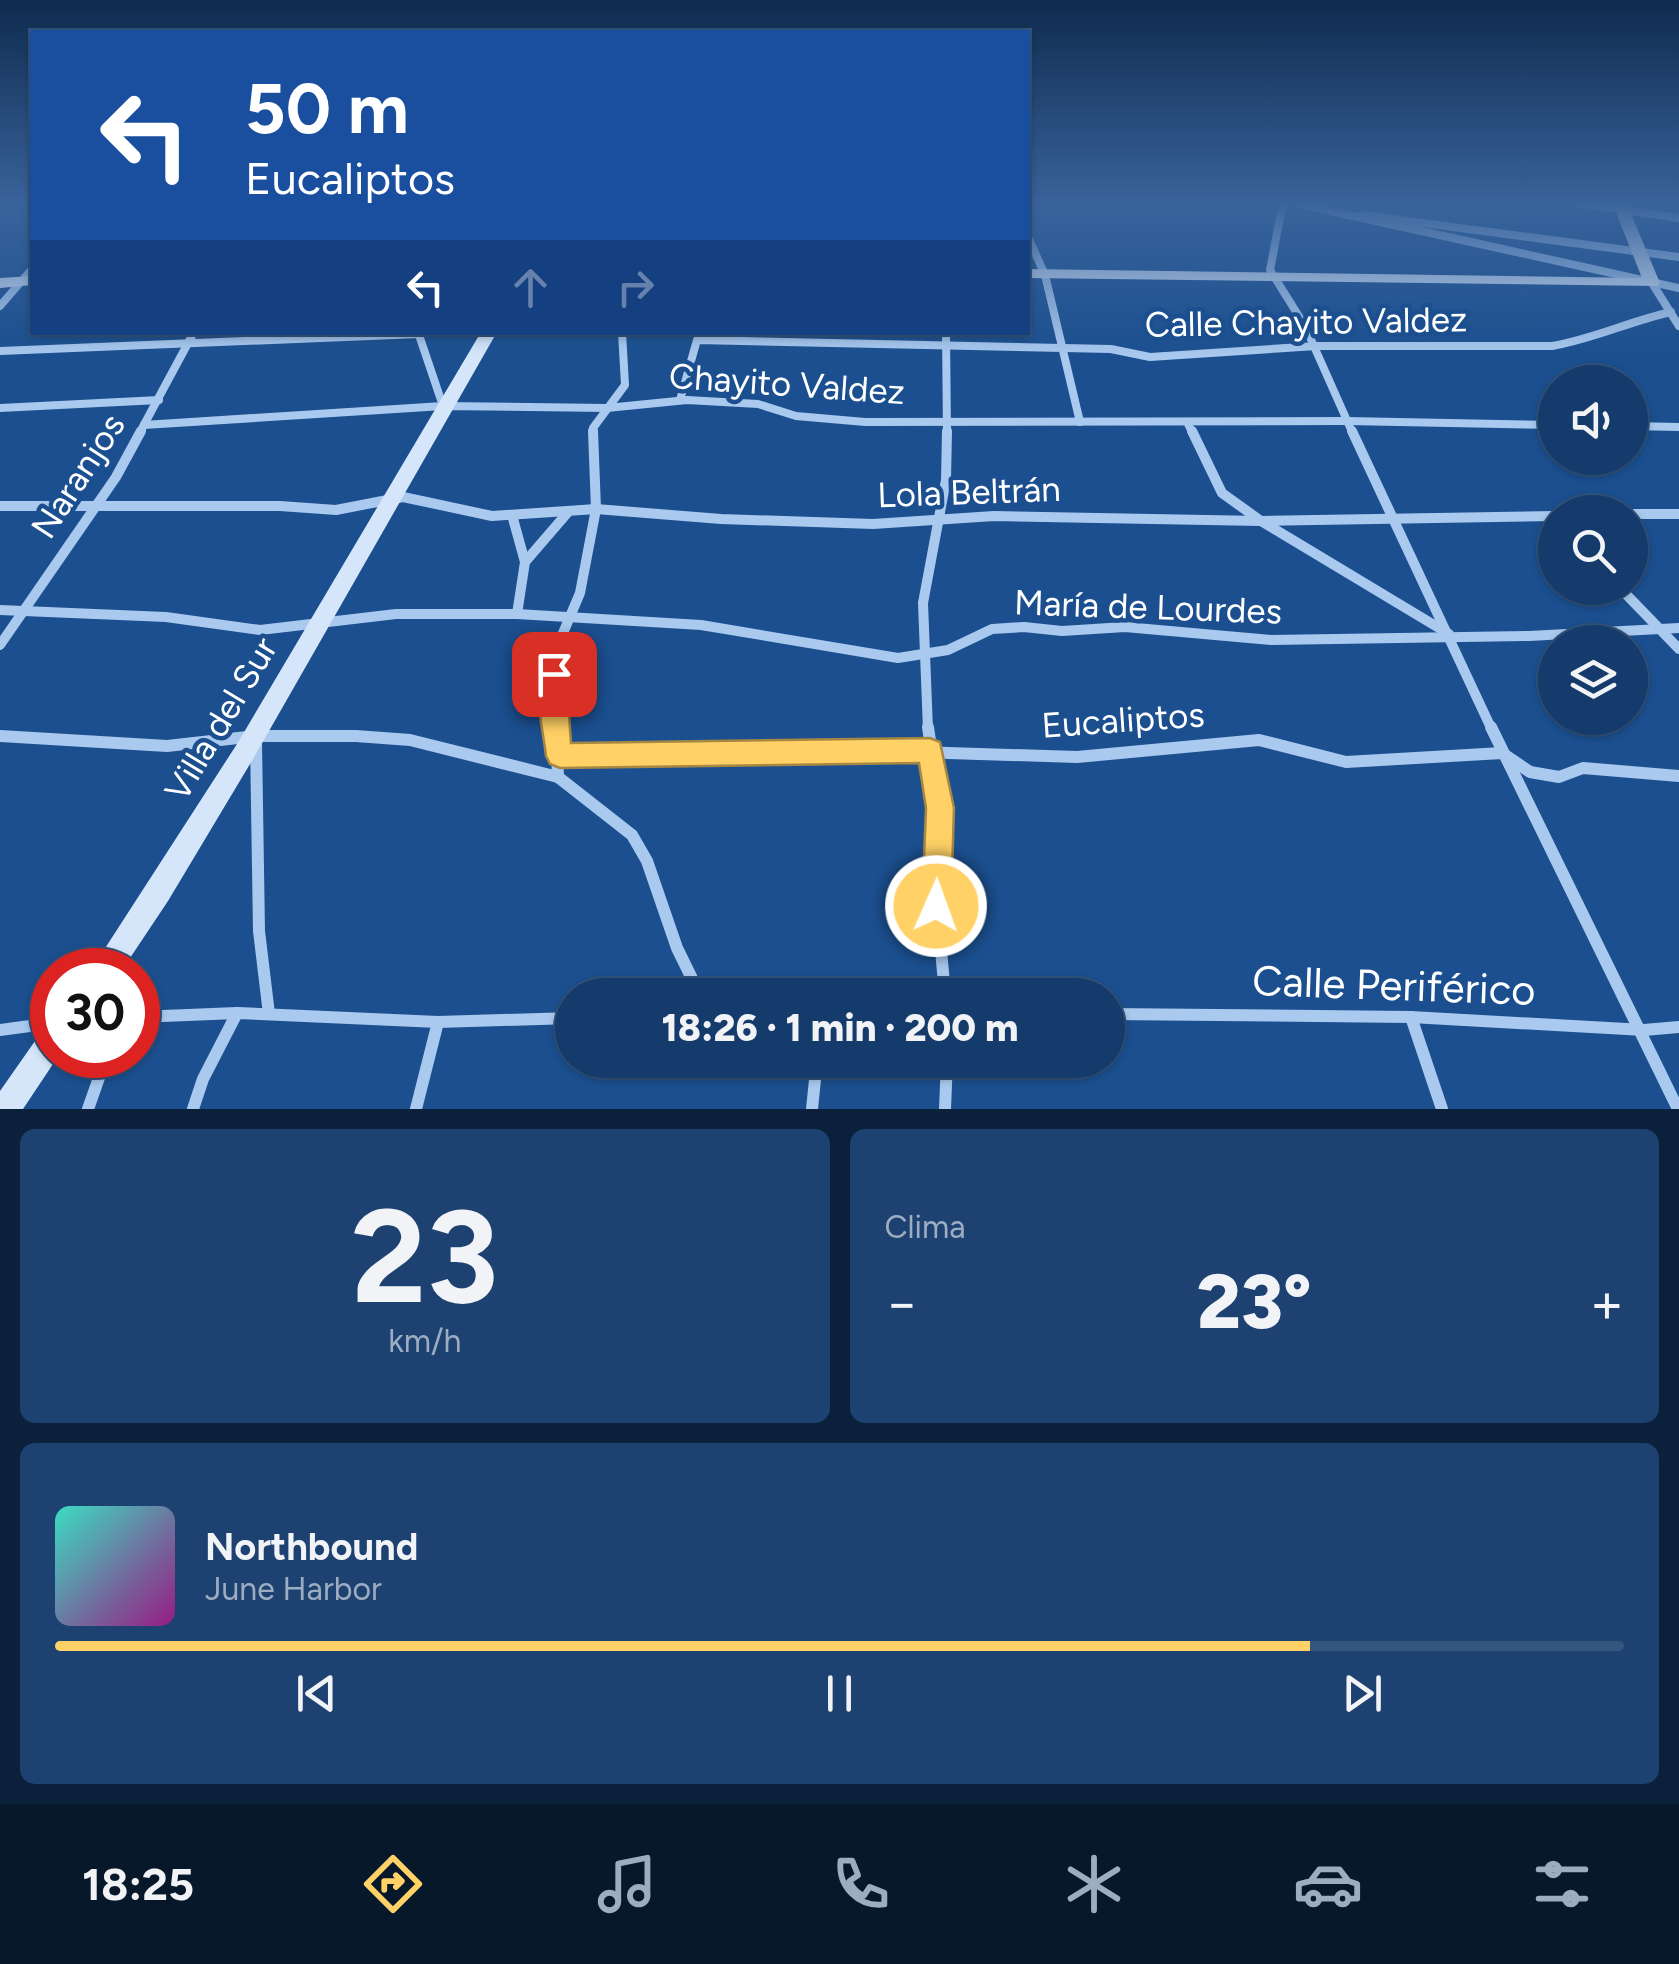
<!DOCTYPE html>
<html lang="es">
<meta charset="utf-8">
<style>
:root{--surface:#143b6b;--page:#1d4271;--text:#f1f3f6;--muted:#9dadc1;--line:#33557e;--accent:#ffd166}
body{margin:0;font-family:Figtree,sans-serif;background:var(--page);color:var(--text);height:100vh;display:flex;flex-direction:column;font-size:38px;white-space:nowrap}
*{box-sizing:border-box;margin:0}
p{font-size:32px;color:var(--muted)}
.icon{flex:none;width:55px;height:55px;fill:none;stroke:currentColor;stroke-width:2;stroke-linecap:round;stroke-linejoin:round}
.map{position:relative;height:1109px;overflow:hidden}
.sheet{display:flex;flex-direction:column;gap:20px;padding:20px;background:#0b203b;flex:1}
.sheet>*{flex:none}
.top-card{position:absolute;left:30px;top:30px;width:1000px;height:305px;border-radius:0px;box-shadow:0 2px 8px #0004,0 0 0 2px var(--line);background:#1a4fa0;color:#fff;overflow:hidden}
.tools{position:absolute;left:1538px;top:365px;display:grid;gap:20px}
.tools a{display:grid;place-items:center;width:110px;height:110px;border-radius:50%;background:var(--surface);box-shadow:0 2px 8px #0004,0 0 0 2px var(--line);font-size:50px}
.speed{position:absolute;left:30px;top:948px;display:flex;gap:20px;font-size:50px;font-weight:700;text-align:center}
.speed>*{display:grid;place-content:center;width:130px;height:130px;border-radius:50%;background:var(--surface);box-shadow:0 2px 8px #0004,0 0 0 2px var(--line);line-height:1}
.speed .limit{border:15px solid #d22;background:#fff;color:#111}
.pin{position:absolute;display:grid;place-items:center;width:85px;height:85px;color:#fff;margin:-42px;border-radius:20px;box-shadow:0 5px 15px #0006}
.me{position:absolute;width:110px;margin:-55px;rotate:2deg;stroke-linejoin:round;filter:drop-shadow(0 0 8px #0008)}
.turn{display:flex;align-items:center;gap:35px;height:210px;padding:0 50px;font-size:45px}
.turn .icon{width:130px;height:130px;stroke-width:2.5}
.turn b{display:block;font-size:70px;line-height:85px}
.lanes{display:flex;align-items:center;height:95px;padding:0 50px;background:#0003;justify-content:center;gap:50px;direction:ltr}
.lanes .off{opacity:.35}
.big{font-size:75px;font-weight:800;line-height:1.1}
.sheet .widget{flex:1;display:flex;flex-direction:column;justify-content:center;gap:15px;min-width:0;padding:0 35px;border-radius:15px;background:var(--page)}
.sheet .dial{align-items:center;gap:0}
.dial b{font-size:130px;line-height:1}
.song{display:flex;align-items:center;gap:30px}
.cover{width:120px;height:120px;border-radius:15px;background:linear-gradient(135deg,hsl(170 70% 55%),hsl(310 70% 35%))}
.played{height:10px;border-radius:5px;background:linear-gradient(90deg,var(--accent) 80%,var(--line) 80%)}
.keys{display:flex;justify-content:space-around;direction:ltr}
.heat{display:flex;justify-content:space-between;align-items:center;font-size:55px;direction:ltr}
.sheet .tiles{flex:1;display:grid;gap:20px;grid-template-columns:1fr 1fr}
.widget:last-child{grid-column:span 2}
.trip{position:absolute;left:555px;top:978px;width:570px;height:100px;border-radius:50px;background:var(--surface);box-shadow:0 2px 8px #0004,0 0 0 2px var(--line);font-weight:800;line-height:100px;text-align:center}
.dock{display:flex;height:160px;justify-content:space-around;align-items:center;background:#08182b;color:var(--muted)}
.dock .icon{width:70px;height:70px}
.dock .selected{color:var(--accent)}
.dock b{font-size:45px;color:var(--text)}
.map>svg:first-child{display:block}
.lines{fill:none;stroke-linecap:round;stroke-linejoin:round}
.street-far2{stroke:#a9c9ee;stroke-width:8}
.street-far1{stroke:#a9c9ee;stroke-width:10}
.street{stroke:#a9c9ee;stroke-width:12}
.secondary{fill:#d6e6fa;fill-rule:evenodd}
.route{fill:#ffd166;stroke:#a68842;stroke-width:2.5}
.labels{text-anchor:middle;stroke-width:9;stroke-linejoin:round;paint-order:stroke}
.street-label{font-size:35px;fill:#fff;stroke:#1b4f8f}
.near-street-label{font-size:42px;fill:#fff;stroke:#1b4f8f}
</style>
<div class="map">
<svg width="1679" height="1109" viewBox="0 0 1679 1109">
<rect width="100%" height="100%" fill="#1b4f8f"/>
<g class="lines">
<!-- street-far2 -->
<g class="street-far2">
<polyline points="1283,202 1270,270 1305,326 1353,434"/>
<polyline points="1290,202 1679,288"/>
<polyline points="1571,202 1679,218"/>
<polyline points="1363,215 1679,257"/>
<polyline points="1028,237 1045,275 1080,422"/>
<polyline points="1652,283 1679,326"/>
<polyline points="0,306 32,269"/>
<polyline points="418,332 443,406"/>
<polyline points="946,332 947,434"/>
<polyline points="0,351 419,334"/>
<path d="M680,400L697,340L1111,349L1150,357L1316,346H1552C1594,339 1630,321 1671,312"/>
<polyline points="0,408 159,400"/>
<polyline points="1188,424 1193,434"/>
<polyline points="144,425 443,406 607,408 687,400 758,404 796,416 865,422 1347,421 1555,425"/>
<polyline points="1630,426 1679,427"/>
<polyline points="139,434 194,332"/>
<polyline points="593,434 593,428 625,385 622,332"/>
</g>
<!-- street-far1 -->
<g class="street-far1">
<polyline points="1192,431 1222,493 1261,521 1449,634"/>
<polyline points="1352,431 1492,730"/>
<polyline points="0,506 280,506 336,510 403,497 492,516 596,509 721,519 873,524 994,516 1261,521 1555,516"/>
<polyline points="1630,514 1679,514"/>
<polyline points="512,515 525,562 517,614"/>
<polyline points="525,562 569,511"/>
<polyline points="1620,588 1679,649"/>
<polyline points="0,610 166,617 260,630 396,614 517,614 701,625 898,658 948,650 992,629 1024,627 1062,631 1125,627 1271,640 1529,636 1679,628"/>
<polyline points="0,645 116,477 141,431"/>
<polyline points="557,730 552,696 555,652 580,593 596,509 593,431"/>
<polyline points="928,730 923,603 946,480 947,431"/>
</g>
<!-- street -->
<g class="street">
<polyline points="556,727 558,777"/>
<polyline points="928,727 940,809 937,905 945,995"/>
<polyline points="1491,727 1678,1109"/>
<polyline points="0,736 167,746 256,736 356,736 410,740 558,777 632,835 647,861 677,948 700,995"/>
<polyline points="256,742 259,931 269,1014"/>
<polyline points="560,756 855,750 1077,757 1259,740 1346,762 1502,753 1530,772 1559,777 1583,768 1679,776"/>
<polyline points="1108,1014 1411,1017 1644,1030 1679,1027"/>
<polyline points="138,1017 237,1013 438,1022 572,1018"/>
<polyline points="1411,1017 1442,1109"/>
<polyline points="0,1030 52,1023"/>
<polyline points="88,1109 107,1055"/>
<polyline points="193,1109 203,1079 237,1013"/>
<polyline points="416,1109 438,1022"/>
<polyline points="812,1109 817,1060"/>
<polyline points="945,1109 947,1060"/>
</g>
<!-- secondary -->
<g class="secondary">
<polygon points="1612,202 1626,202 1660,283 1657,286 1028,278 1028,269 1642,278"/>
<polygon points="32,276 32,285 0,288 0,278"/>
<polygon points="481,332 497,332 253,759 168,901 122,970 91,970 237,744"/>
<polygon points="52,1027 52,1055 59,1055 23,1109 0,1109 0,1091 42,1031"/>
</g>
</g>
<!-- sky -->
<linearGradient id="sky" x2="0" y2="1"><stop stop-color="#0f2b4f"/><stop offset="0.57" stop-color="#39639b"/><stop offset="1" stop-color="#39639b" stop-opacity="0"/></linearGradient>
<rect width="1679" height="357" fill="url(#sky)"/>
<!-- route -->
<path class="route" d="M554,663L562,666L566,674L571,743L930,738L940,742L954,808L951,906L947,916L936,920L926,916L922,906L926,808L919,763L560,768L550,764L546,756C543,728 532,692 545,666Z"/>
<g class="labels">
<!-- street labels -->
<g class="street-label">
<text transform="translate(1306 322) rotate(-1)" y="12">Calle Chayito Valdez</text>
<text transform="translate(787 384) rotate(4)" y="12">Chayito Valdez</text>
<text transform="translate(78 476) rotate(-57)" y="12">Naranjos</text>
<text transform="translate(969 492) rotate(-2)" y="12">Lola Beltrán</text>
<text transform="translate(1148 607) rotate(2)" y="12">María de Lourdes</text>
<text transform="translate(221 719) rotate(-59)" y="12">Villa del Sur</text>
<text transform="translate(1123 720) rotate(-4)" y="12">Eucaliptos</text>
</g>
<!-- near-street labels -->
<g class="near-street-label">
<text transform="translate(1394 985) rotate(2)" y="15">Calle Periférico</text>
</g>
</g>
</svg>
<div class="tools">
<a><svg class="icon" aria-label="sound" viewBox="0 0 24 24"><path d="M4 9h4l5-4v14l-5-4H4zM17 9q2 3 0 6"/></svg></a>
<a><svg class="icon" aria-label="search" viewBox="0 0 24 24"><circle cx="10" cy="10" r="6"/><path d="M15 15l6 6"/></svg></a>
<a><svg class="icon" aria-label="layers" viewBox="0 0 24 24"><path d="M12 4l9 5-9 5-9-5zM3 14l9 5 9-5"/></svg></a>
</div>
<div class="speed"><div class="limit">30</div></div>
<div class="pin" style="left:554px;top:674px;background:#d93025"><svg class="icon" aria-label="arrive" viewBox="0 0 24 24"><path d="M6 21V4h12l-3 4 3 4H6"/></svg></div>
<svg class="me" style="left:936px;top:906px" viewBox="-20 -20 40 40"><circle r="17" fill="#ffd166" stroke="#fff" stroke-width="3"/><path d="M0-11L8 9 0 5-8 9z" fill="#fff"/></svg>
<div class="trip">18:26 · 1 min · 200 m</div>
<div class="top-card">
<div class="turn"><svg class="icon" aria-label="left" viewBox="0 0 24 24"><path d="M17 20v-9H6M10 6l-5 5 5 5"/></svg><div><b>50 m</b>Eucaliptos</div></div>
<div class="lanes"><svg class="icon" aria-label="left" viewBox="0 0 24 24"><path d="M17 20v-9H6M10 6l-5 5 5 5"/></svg><svg class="icon off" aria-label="ahead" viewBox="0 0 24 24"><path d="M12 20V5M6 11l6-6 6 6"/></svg><svg class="icon off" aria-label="right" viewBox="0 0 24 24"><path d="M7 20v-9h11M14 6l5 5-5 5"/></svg></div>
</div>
</div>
<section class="sheet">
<div class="tiles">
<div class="widget dial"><b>23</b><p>km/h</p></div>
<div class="widget"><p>Clima</p>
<div class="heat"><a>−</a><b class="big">23°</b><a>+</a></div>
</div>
<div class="widget">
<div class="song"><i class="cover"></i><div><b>Northbound</b><p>June Harbor</p></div></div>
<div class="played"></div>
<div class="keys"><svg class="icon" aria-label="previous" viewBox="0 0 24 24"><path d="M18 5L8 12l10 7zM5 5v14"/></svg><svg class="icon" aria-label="pause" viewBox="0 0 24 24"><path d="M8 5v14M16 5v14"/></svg><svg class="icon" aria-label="next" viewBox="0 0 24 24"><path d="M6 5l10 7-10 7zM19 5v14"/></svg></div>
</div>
</div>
</section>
<nav class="dock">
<b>18:25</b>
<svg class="icon selected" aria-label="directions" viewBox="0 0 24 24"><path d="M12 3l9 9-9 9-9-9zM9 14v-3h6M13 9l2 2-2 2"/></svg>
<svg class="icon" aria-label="music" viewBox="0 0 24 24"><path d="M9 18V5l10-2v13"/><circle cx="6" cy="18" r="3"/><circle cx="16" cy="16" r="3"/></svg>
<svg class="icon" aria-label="phone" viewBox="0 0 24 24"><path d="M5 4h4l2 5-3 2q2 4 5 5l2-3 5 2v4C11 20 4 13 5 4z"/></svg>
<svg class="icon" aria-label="climate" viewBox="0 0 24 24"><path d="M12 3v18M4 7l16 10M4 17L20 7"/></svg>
<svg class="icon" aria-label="car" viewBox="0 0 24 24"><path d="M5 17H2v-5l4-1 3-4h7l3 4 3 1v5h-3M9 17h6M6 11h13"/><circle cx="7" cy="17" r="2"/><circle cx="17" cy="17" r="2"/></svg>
<svg class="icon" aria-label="filters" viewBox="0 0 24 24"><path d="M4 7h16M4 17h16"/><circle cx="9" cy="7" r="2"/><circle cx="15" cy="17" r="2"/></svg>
</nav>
